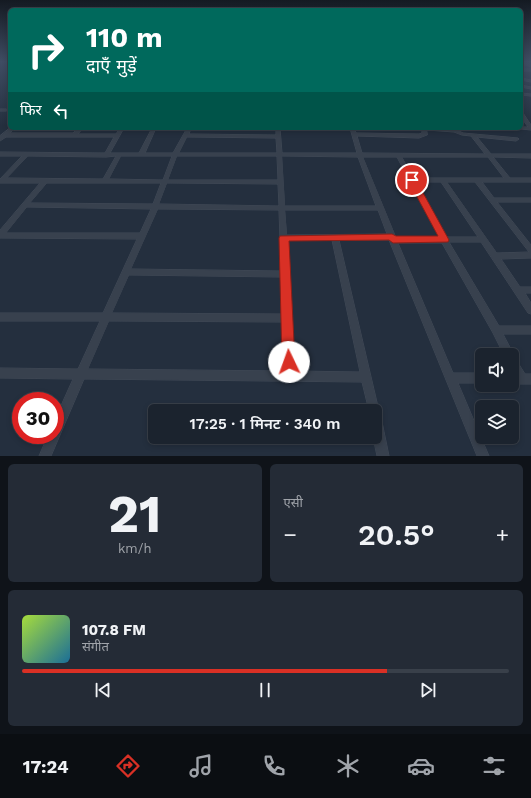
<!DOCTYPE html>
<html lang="hi">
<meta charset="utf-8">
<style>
:root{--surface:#1b232e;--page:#242b36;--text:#f1f3f6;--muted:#a0a4aa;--line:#39404a;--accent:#d93025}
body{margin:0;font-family:"Work Sans","Noto Sans Devanagari",sans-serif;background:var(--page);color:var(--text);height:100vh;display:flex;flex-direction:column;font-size:15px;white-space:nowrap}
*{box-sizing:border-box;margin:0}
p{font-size:13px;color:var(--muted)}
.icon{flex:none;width:22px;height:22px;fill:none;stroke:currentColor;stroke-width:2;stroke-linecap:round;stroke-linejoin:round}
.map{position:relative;height:456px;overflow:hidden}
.side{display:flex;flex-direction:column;gap:8px;padding:8px;background:#0f1319;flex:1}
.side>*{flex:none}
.top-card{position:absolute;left:8px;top:8px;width:515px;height:122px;border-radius:6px;box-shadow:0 2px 6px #0003,0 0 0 1px var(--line);background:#00695c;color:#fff;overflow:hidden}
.buttons{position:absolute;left:475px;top:348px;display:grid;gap:8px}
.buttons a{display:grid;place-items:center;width:44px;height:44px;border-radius:6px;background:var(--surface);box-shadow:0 2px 6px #0003,0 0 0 1px var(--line);font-size:20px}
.speed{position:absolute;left:12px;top:392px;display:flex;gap:8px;font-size:20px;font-weight:700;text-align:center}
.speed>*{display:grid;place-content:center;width:52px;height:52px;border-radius:50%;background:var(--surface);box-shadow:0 2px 6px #0003,0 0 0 1px var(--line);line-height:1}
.speed .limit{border:6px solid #d22;background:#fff;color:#111}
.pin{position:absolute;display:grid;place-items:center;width:34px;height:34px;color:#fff;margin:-17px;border:2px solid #fff;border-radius:50%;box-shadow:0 1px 4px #0007}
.me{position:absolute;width:44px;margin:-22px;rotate:357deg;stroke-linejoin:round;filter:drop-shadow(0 0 3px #0008)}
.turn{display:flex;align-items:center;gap:14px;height:84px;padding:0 12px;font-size:18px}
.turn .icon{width:52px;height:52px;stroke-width:2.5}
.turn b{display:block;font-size:28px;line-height:34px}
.then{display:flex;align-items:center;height:38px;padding:0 12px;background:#0003;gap:8px;font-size:15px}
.big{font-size:30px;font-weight:600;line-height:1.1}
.side .widget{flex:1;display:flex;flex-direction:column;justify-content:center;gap:6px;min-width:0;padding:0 14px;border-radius:6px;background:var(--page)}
.side .dial{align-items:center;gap:0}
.dial b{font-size:52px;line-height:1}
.song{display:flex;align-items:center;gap:12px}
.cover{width:48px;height:48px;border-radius:6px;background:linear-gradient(135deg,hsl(80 70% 55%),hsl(200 70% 35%))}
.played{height:4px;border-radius:2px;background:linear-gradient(90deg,var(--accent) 75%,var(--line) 75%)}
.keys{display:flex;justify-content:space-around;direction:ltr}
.heat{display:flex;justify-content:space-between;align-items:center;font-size:22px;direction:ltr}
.side .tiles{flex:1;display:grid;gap:8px;grid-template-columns:1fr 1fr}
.widget:last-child{grid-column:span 2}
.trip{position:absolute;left:148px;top:404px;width:234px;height:40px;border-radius:6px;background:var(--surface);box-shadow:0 2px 6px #0003,0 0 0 1px var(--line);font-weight:600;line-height:40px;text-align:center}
.dock{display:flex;height:64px;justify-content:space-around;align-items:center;background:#0b0e12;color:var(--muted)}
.dock .icon{width:28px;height:28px}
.dock .on{color:var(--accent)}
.dock b{font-size:18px;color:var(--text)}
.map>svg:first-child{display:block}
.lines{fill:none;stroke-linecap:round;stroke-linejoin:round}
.minor-casing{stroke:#414a57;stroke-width:1}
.minor{fill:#38414e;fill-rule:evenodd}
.route{fill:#d93025;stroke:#8d1f18}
</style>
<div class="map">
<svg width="531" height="456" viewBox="0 0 531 456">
<rect width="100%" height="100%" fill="#242f3e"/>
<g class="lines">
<!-- minor casing -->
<g class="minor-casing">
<g id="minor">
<polygon points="521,63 527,63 531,65 531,67 526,65 521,65"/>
<rect x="521" y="69" width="10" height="2"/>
<polygon points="521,78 531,80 531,82 521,80"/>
<polygon points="521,85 531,87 531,89 521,87"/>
<polygon points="521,93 531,94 531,96 521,95"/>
<polygon points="0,109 6,109 8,110 6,111 0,111"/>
<polygon points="521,113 523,113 531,125 531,130 521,129 519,128 521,128 521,127 528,127 521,117"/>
<path d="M10,128H15L10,133H73L78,128H83L78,134H116L120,128H124L110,153H139L152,128H156L145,153H173L187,128H191L189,134L276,135V128H280L282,153H357L350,128H354L356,133L419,134L422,133V128L452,129V128H456L457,130L463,133L518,138L519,139L516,141L477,137L491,154H531V158L493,157L510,178H531V182H482L494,198H531V202H497L531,245V258L501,259L520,287H531V293H525L531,303V314L528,313L481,242H449L499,326H531V334H503L514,355L513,357L515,358L525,374H531V384H512V374H514L512,371V355H504L493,333L442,243H398L453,373H482V383H458L489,456H477L389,240H339L379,411V413L381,417L389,456H377L373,437H375V411H369L362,382L84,379L51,456H39L48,435H55V419L73,379L0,378V368L78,369L100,321H0V313H103L137,239L0,238V230L40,183H0V179L22,156H0V152L105,153L114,137H6L0,141V136ZM427,130L454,132L462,135L471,136L485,154L362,153L357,136L419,138L427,135ZM187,137L276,138L277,153H179ZM28,156L106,157L116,156L103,179L7,178ZM121,156H172L163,180L109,179ZM177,156H277L278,180H168ZM282,156L358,157L376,206H285ZM363,157H397L439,237H396ZM402,157H488L504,178H414ZM416,182H441L478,237H446ZM447,182H475L529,252L497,253ZM47,183H161L153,204L30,203ZM167,183L278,184L279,206L159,204ZM27,207L151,209L140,233H6ZM158,209L279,210L281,271L131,269ZM285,210H378L387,234L287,235ZM332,240L360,372L294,371L287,241ZM129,275L281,277L282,314L112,313ZM109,321L282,322L284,371L88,369Z"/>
</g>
</g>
<!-- minor -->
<use href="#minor" class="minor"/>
</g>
<!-- sky -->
<linearGradient id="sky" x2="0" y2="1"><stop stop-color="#141a22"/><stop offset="0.49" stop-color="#3f4d63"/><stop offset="1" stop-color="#3f4d63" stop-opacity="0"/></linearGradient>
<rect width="531" height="126" fill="url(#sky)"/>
<!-- route -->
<polygon class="route" points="412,177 416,180 449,240 448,242 393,243 389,240 289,241 295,362 293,366 289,368 284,366 282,362 279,238 280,236 392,234 396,236 438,236 408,180"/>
</svg>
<div class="buttons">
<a><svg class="icon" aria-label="sound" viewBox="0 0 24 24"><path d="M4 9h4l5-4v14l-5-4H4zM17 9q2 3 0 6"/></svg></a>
<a><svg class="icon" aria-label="layers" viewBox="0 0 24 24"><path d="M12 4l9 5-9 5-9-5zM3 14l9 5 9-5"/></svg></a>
</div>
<div class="speed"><div class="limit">30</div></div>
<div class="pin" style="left:412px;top:180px;background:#d93025"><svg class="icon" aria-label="arrive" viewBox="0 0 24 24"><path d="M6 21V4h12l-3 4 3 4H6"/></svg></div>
<svg class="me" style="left:289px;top:362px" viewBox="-20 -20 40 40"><circle r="19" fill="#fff"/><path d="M0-13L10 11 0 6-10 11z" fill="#d93025"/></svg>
<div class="trip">17:25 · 1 मिनट · 340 m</div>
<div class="top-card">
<div class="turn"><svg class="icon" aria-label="right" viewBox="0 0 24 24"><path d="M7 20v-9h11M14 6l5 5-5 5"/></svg><div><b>110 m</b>दाएँ मुड़ें</div></div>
<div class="then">फिर<svg class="icon" aria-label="left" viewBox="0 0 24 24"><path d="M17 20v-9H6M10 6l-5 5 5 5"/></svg></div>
</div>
</div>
<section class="side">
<div class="tiles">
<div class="widget dial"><b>21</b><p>km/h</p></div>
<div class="widget"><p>एसी</p>
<div class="heat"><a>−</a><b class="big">20.5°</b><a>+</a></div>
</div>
<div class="widget">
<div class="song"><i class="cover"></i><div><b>107.8 FM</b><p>संगीत</p></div></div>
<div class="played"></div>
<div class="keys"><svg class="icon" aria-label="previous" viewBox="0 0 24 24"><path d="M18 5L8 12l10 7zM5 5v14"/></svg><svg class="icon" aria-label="pause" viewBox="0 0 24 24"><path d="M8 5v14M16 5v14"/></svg><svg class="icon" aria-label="next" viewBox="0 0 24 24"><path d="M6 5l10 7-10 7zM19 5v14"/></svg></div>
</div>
</div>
</section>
<nav class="dock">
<b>17:24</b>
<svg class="icon on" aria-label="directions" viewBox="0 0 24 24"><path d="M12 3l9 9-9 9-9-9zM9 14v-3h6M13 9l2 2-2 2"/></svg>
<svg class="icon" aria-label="music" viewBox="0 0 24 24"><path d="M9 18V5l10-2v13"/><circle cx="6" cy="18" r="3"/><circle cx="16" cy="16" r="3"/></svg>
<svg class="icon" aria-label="phone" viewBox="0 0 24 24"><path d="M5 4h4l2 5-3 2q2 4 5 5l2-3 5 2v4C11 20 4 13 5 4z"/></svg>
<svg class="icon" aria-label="climate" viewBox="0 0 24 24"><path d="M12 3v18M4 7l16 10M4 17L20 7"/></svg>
<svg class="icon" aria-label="car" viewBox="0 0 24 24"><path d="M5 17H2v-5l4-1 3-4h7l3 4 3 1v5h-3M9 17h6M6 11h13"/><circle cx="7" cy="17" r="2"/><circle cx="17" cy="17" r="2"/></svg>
<svg class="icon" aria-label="filters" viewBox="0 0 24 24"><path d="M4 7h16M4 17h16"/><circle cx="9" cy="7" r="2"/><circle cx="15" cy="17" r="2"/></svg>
</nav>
